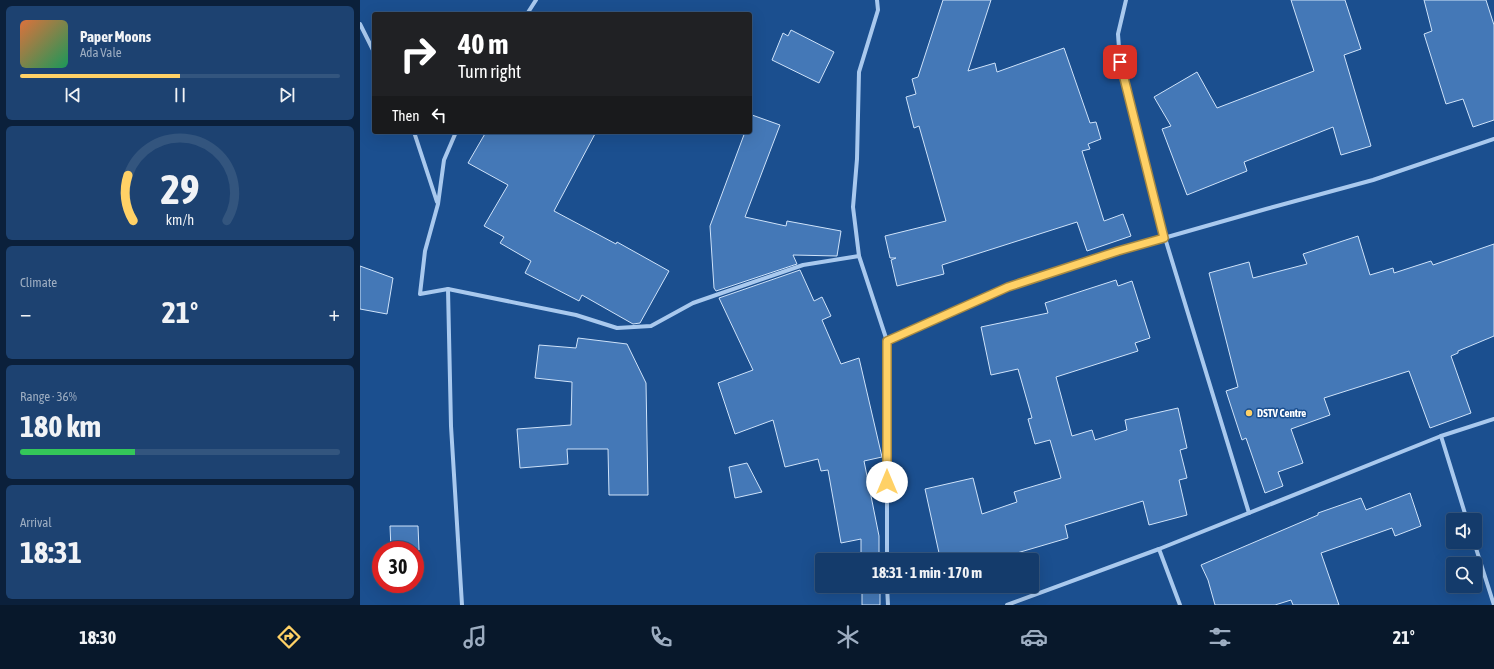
<!DOCTYPE html>
<meta charset="utf-8">
<style>
:root{--surface:#143b6b;--page:#1d4271;--text:#f1f3f6;--muted:#9dadc1;--line:#33557e;--accent:#ffd166}
body{margin:0;font-family:"Asap Condensed",sans-serif;background:var(--page);color:var(--text);height:100vh;display:flex;flex-direction:column;font-size:15px;white-space:nowrap}
*{box-sizing:border-box;margin:0}
p{font-size:13px;color:var(--muted)}
.icon{flex:none;width:22px;height:22px;fill:none;stroke:currentColor;stroke-width:2;stroke-linecap:round;stroke-linejoin:round}
.map{position:relative;flex:1;overflow:hidden}
.sheet{display:flex;flex-direction:column;gap:6px;padding:6px;background:#0b203b;width:360px}
.sheet>*{flex:none}
.banner{position:absolute;left:12px;top:12px;width:380px;height:122px;border-radius:4px;box-shadow:0 4px 16px #0002,0 0 0 1px var(--line);background:#202124;color:#fff;overflow:hidden}
.buttons{position:absolute;left:1086px;top:513px;display:grid;gap:8px}
.buttons a{display:grid;place-items:center;width:36px;height:36px;border-radius:4px;background:var(--surface);box-shadow:0 4px 16px #0002,0 0 0 1px var(--line);font-size:20px}
.speed{position:absolute;left:12px;top:541px;display:flex;gap:8px;font-size:20px;font-weight:700;text-align:center}
.speed>*{display:grid;place-content:center;width:52px;height:52px;border-radius:50%;background:var(--surface);box-shadow:0 4px 16px #0002,0 0 0 1px var(--line);line-height:1}
.speed .limit{border:6px solid #d22;background:#fff;color:#111}
.pin{position:absolute;display:grid;place-items:center;width:34px;height:34px;color:#fff;margin:-17px;border-radius:8px;box-shadow:0 2px 6px #0006}
.me{position:absolute;width:44px;margin:-22px;rotate:0deg;stroke-linejoin:round;filter:drop-shadow(0 0 3px #0008)}
.turn{display:flex;align-items:center;gap:14px;height:84px;padding:0 20px;font-size:18px}
.turn .icon{width:52px;height:52px;stroke-width:2.5}
.turn b{display:block;font-size:28px;line-height:34px}
.then{display:flex;align-items:center;height:38px;padding:0 20px;background:#0003;gap:8px;font-size:15px}
.big{font-size:30px;font-weight:700;line-height:1.1}
.sheet .card{flex:1;display:flex;flex-direction:column;justify-content:center;gap:6px;min-width:0;padding:0 14px;border-radius:6px;background:var(--page)}
.sheet .dial{align-items:center;gap:0}
.dial svg{height:104px;overflow:visible;fill:none;stroke:var(--line);stroke-width:7;stroke-linecap:round;text-anchor:middle}
.dial text{fill:var(--text);stroke:none}
.song{display:flex;align-items:center;gap:12px}
.cover{width:48px;height:48px;border-radius:6px;background:linear-gradient(135deg,hsl(20 70% 55%),hsl(150 70% 35%))}
.played{height:4px;border-radius:2px;background:linear-gradient(90deg,var(--accent) 50%,var(--line) 50%)}
.keys{display:flex;justify-content:space-around;direction:ltr}
.heat{display:flex;justify-content:space-between;align-items:center;font-size:22px;direction:ltr}
.charge{height:6px;border-radius:3px;background:linear-gradient(90deg,#34c759 36%,var(--line) 0)}
.trip{position:absolute;left:455px;top:553px;width:224px;height:40px;border-radius:4px;background:var(--surface);box-shadow:0 4px 16px #0002,0 0 0 1px var(--line);font-weight:700;line-height:40px;text-align:center}
.tab-bar{display:flex;height:64px;justify-content:space-around;align-items:center;background:#08182b;color:var(--muted)}
.tab-bar .icon{width:28px;height:28px}
.tab-bar .selected{color:var(--accent)}
.tab-bar b{font-size:18px;color:var(--text)}
main{display:flex;flex:1;min-height:0}
.map>svg:first-child{display:block}
.building{fill:#4478b7;stroke:#cfe3fa}
.lines{fill:none;stroke-linecap:round;stroke-linejoin:round}
.minor{stroke:#a9c9ee;stroke-width:4}
.route-casing{stroke:#a68842;stroke-width:10}
.route{stroke:#ffd166;stroke-width:7}
.poi-dot{fill:#ffd166;stroke:#1b4f8f;stroke-width:1.5}
.labels{text-anchor:middle;stroke-width:3;stroke-linejoin:round;paint-order:stroke}
.poi-label{font-size:11px;font-weight:bold;fill:#fff;stroke:#1b4f8f;text-anchor:start}
</style>
<main>
<section class="sheet">
<div class="card">
<div class="song"><i class="cover"></i><div><b>Paper Moons</b><p>Ada Vale</p></div></div>
<div class="played"></div>
<div class="keys"><svg class="icon" aria-label="previous" viewBox="0 0 24 24"><path d="M18 5L8 12l10 7zM5 5v14"/></svg><svg class="icon" aria-label="pause" viewBox="0 0 24 24"><path d="M8 5v14M16 5v14"/></svg><svg class="icon" aria-label="next" viewBox="0 0 24 24"><path d="M6 5l10 7-10 7zM19 5v14"/></svg></div>
</div>
<div class="card dial"><svg viewBox="0 0 100 80">
<path d="M14 69A42 42 0 1 1 86 69"/>
<path d="M14 69A42 42 0 0 1 10 34" stroke="#ffd166"/>
<text x="50" y="56" font-size="32" font-weight="700">29</text>
<text x="50" y="72" font-size="11">km/h</text>
</svg></div>
<div class="card"><p>Climate</p>
<div class="heat"><a>−</a><b class="big">21°</b><a>+</a></div>
</div>
<div class="card"><p>Range · 36%</p><b class="big">180 km</b><div class="charge"></div></div>
<div class="card"><p>Arrival</p><b class="big">18:31</b></div>
</section>
<div class="map">
<svg width="1134" height="605" viewBox="0 0 1134 605">
<rect width="100%" height="100%" fill="#1b4f8f"/>
<!-- building -->
<g class="building">
<polygon points="583,0 631,0 608,71 635,63 637,72 704,48 730,123 736,122 741,139 728,144 730,149 722,151 744,221 763,214 771,236 727,251 717,222 582,265 584,274 537,286 531,260 536,258 530,258 525,236 586,221 559,126 554,128 546,97 556,94 552,79 558,77"/>
<polygon points="931,0 985,0 1001,49 984,55 1011,146 981,155 973,127 884,162 887,171 827,195 802,129 811,126 794,97 837,72 857,108 954,71"/>
<polygon points="1064,0 1126,0 1134,25 1134,120 1113,127 1103,99 1086,104 1064,34 1072,31"/>
<polygon points="431,30 474,52 459,83 412,60 423,33 428,36"/>
<polygon points="392,115 420,125 385,217 426,226 427,221 481,231 477,256 433,255 437,264 356,291 354,288 350,226 385,132 390,132 390,120"/>
<polygon points="126,132 236,132 194,211 256,244 257,242 309,271 280,323 273,324 222,295 219,301 165,273 171,261 140,243 144,237 124,226 148,185 108,163"/>
<polygon points="998,236 1010,275 1033,268 1034,273 1071,261 1073,265 1134,244 1134,336 1098,351 1098,353 1091,356 1111,413 1070,428 1049,371 964,398 970,415 931,429 943,463 918,472 923,486 905,493 886,438 882,440 866,391 878,387 849,273 889,262 893,278 947,264 943,254"/>
<polygon points="0,266 33,278 27,314 0,309"/>
<polygon points="440,270 454,301 462,297 471,316 462,320 481,364 499,358 522,457 504,461 519,536 519,560 501,560 501,539 481,543 468,470 461,471 458,459 425,467 413,420 375,434 358,383 393,370 359,298"/>
<polygon points="756,280 758,286 772,281 790,338 775,343 778,351 696,377 712,436 732,430 735,440 767,430 765,420 818,408 827,448 820,450 827,478 819,480 827,515 789,525 783,501 705,525 708,538 640,558 640,560 562,560 562,556 579,553 565,489 613,478 622,514 657,502 654,492 701,478 690,440 675,444 668,419 672,418 658,369 631,375 621,327 688,313 685,303"/>
<polygon points="218,338 267,344 286,383 288,495 249,495 248,449 207,449 208,464 160,468 157,429 211,425 212,382 175,378 179,345 216,348"/>
<polygon points="387,463 402,492 375,498 369,467"/>
<polygon points="1050,493 1061,526 1035,536 1032,528 961,553 979,605 933,605 931,600 915,605 855,605 848,580 841,565 958,515 958,513 1001,498 1006,510"/>
<polygon points="30,526 58,526 59,550 31,550"/>
<rect x="502" y="586" width="18" height="19"/>
</g>
<g class="lines">
<!-- minor -->
<g class="minor">
<polyline points="517,0 518,10 499,72 497,159 493,207 499,256 527,341 527,560"/>
<polyline points="766,0 758,34 760,62 805,238 889,513"/>
<polyline points="167,14 176,0"/>
<polyline points="0,24 14,52"/>
<polyline points="54,132 77,202"/>
<polyline points="96,132 84,160 78,204 65,251 60,294 88,289 216,315 257,328 291,326 333,303 443,265 499,256"/>
<polyline points="88,289 91,426 102,605"/>
<polyline points="527,341 649,287 758,251 906,209 1013,180 1134,139"/>
<polyline points="1081,436 1107,520"/>
<polyline points="1114,542 1134,605"/>
<polyline points="799,549 820,605"/>
<polyline points="527,586 528,605"/>
<polyline points="647,605 799,549 1081,436 1134,419"/>
</g>
</g>
<g class="lines">
<!-- route casing -->
<g class="route-casing">
<polyline id="route" points="527,482 527,341 648,287 758,251 804,238 760,62"/>
</g>
<!-- route -->
<use href="#route" class="route"/>
</g>
<!-- markers -->
<circle class="poi-dot" cx="889" cy="413" r="4"/>
<g class="labels">
<!-- poi labels -->
<g class="poi-label">
<text x="897" y="417">DSTV Centre</text>
</g>
</g>
</svg>
<div class="buttons">
<a><svg class="icon" aria-label="sound" viewBox="0 0 24 24"><path d="M4 9h4l5-4v14l-5-4H4zM17 9q2 3 0 6"/></svg></a>
<a><svg class="icon" aria-label="search" viewBox="0 0 24 24"><circle cx="10" cy="10" r="6"/><path d="M15 15l6 6"/></svg></a>
</div>
<div class="speed"><div class="limit">30</div></div>
<div class="pin" style="left:760px;top:62px;background:#d93025"><svg class="icon" aria-label="arrive" viewBox="0 0 24 24"><path d="M6 21V4h12l-3 4 3 4H6"/></svg></div>
<svg class="me" style="left:527px;top:482px" viewBox="-20 -20 40 40"><circle r="19" fill="#fff"/><path d="M0-13L10 11 0 6-10 11z" fill="#ffd166"/></svg>
<div class="trip">18:31 · 1 min · 170 m</div>
<div class="banner">
<div class="turn"><svg class="icon" aria-label="right" viewBox="0 0 24 24"><path d="M7 20v-9h11M14 6l5 5-5 5"/></svg><div><b>40 m</b>Turn right</div></div>
<div class="then">Then<svg class="icon" aria-label="left" viewBox="0 0 24 24"><path d="M17 20v-9H6M10 6l-5 5 5 5"/></svg></div>
</div>
</div>
</main>
<nav class="tab-bar">
<b>18:30</b>
<svg class="icon selected" aria-label="directions" viewBox="0 0 24 24"><path d="M12 3l9 9-9 9-9-9zM9 14v-3h6M13 9l2 2-2 2"/></svg>
<svg class="icon" aria-label="music" viewBox="0 0 24 24"><path d="M9 18V5l10-2v13"/><circle cx="6" cy="18" r="3"/><circle cx="16" cy="16" r="3"/></svg>
<svg class="icon" aria-label="phone" viewBox="0 0 24 24"><path d="M5 4h4l2 5-3 2q2 4 5 5l2-3 5 2v4C11 20 4 13 5 4z"/></svg>
<svg class="icon" aria-label="climate" viewBox="0 0 24 24"><path d="M12 3v18M4 7l16 10M4 17L20 7"/></svg>
<svg class="icon" aria-label="car" viewBox="0 0 24 24"><path d="M5 17H2v-5l4-1 3-4h7l3 4 3 1v5h-3M9 17h6M6 11h13"/><circle cx="7" cy="17" r="2"/><circle cx="17" cy="17" r="2"/></svg>
<svg class="icon" aria-label="filters" viewBox="0 0 24 24"><path d="M4 7h16M4 17h16"/><circle cx="9" cy="7" r="2"/><circle cx="15" cy="17" r="2"/></svg>
<b>21°</b>
</nav>
